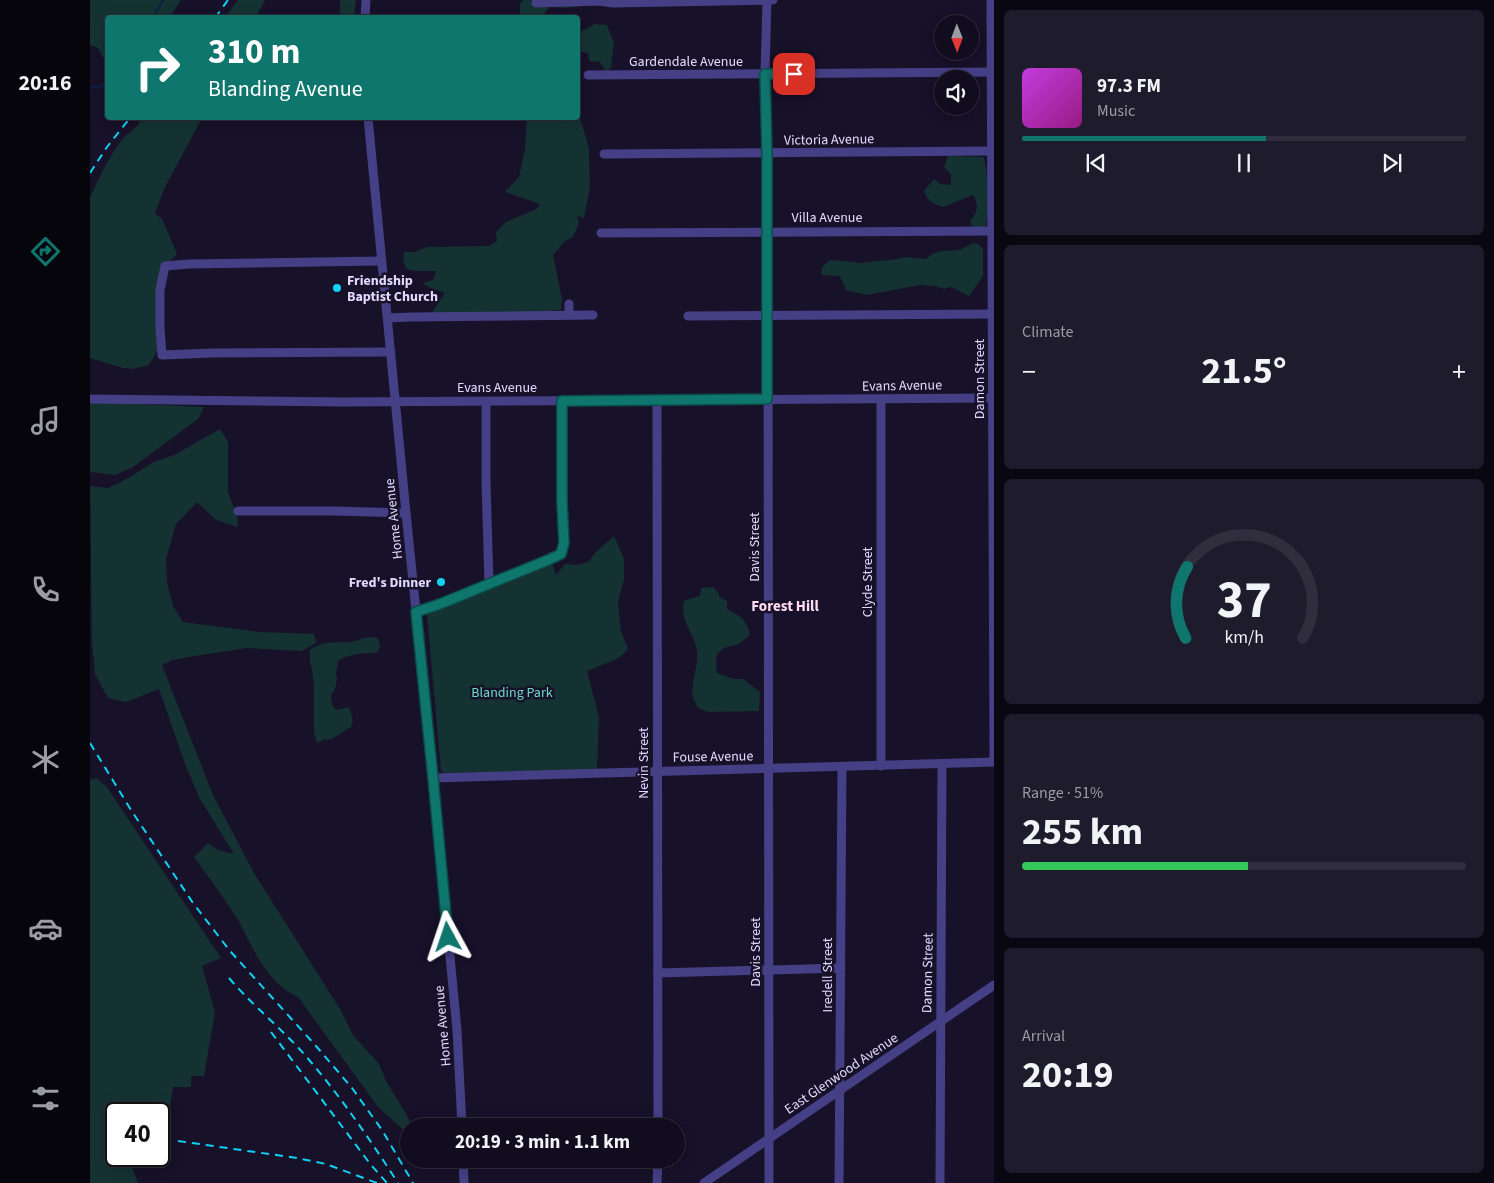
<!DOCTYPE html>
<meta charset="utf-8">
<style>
:root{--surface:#110d1f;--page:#1e1b2c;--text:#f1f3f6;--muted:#9c9ca4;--line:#302d3d;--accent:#0f766e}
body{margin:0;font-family:"Source Sans 3",sans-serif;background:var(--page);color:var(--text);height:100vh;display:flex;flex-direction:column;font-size:19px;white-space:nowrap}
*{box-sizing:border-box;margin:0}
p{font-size:16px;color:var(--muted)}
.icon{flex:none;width:28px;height:28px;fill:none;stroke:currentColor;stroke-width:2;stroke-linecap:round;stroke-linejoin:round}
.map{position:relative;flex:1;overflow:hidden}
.drawer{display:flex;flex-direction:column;gap:10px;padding:10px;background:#090711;width:500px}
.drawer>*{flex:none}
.top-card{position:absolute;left:15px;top:15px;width:475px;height:105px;border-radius:5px;box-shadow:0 2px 12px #0003,0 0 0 1px var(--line);background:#0f766e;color:#fff;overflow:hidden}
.needle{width:32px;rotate:179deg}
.controls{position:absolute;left:844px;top:15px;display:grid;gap:10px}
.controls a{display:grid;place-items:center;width:45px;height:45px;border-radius:50%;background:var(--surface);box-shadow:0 2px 12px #0003,0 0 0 1px var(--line);font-size:25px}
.speed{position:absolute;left:15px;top:1102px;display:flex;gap:10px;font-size:25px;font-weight:700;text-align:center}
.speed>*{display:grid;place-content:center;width:65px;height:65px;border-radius:50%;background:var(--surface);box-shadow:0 2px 12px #0003,0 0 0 1px var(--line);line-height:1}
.speed .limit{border:2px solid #111;border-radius:8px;background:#fff;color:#111}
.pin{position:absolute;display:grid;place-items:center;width:42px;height:42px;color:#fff;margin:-21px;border-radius:10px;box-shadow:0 2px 8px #0006}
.me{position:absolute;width:55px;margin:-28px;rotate:355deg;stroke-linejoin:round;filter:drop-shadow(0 0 4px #0008)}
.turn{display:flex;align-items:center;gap:18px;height:105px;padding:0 20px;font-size:22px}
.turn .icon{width:65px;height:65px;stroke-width:2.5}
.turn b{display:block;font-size:35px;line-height:42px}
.big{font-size:38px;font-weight:700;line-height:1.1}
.drawer .tile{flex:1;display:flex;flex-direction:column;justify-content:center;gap:8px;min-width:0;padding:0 18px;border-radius:8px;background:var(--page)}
.drawer .dial{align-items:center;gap:0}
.dial svg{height:130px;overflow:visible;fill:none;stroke:var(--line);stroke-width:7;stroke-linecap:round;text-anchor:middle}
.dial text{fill:var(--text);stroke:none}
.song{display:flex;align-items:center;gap:15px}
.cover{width:60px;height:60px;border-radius:8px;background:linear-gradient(135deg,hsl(290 70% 55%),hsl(310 70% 35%))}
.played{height:5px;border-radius:2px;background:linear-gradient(90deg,var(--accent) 55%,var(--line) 55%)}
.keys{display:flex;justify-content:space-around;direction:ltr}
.heat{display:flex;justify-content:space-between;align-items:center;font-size:28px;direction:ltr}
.charge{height:8px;border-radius:4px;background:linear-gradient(90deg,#34c759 51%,var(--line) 0)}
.trip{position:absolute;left:310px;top:1118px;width:285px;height:50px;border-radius:25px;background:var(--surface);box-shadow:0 2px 12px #0003,0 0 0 1px var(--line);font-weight:700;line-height:50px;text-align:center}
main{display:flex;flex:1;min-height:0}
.menu{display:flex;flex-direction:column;width:90px;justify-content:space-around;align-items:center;background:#07050c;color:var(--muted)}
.menu .icon{width:35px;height:35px}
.menu .selected{color:var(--accent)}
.menu b{font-size:22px;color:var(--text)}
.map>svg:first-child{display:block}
.green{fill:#153232}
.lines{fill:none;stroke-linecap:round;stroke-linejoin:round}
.stream{stroke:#0d1f46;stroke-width:2}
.minor{stroke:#453f85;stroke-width:9}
.rail{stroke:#0fd2f5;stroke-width:2;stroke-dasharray:8 6;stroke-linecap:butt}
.route-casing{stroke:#0a4d48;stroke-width:12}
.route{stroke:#0f766e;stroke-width:9}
.poi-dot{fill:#0fd2f5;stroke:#171129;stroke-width:2}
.labels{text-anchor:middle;stroke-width:5;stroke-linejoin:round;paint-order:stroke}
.street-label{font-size:14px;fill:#e0dbfe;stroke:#171129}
.poi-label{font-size:14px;font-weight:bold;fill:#e0dbfe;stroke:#171129;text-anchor:start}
.park-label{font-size:14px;fill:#68dcc5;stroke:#171129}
.neighbourhood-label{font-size:15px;font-weight:bold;fill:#fedcf0;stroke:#171129}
</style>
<main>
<nav class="menu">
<b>20:16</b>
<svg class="icon selected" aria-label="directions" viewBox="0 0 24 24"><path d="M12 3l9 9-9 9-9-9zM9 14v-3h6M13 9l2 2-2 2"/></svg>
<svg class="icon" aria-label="music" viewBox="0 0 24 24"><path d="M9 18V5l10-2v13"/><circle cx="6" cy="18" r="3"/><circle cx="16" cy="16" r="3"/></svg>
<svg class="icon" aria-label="phone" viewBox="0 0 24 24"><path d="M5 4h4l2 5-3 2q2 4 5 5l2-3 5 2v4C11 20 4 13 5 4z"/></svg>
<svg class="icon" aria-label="climate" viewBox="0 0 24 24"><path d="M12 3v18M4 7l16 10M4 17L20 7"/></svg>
<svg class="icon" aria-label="car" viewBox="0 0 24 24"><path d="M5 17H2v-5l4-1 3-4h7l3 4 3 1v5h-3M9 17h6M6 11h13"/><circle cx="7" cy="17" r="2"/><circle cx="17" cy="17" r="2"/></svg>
<svg class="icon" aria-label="filters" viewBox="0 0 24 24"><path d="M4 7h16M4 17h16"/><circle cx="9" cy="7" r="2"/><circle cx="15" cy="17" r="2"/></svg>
</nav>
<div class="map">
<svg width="904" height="1183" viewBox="0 0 904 1183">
<rect width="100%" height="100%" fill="#171129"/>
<!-- green -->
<g class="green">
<polygon points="0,0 91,0 80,17 18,18 17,60 15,60 8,48 0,45"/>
<polygon points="148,0 175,0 166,17 164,17 160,14 154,17 135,17"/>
<polygon points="250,0 266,0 264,17 250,17"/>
<path d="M433,0H506C491,9 477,8 459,7L452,17H430V4Z"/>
<polygon points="505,24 517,25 524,43 521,68 516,72 510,62 499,61 498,53 488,51 488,33"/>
<polygon points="488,111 499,148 500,187 494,218 487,216 489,223 483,237 475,241 463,255 472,299 471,310 421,314 341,314 355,293 340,288 333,283 343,280 346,271 325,271 317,269 313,262 314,252 325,252 337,247 399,246 407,241 406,232 416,222 448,208 450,204 415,192 429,177 435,149 437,118 488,118"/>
<path d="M52,118H112L75,187L65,213L72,219L87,254L75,266L70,346L59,365L42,369L33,368L0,358V198C8,179 19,157 31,141C38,132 48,128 52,118Z"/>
<path d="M858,156L894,157C897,173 902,214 895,227L888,228L882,226L880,221C888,211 889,206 883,195L853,207C844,204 837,201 834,191L844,179L850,184L861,185V174L854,167Z"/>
<polygon points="883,243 888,244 893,249 893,276 879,296 861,287 854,289 845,286 830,285 777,295 756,290 750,276 731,275 732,267 740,260 754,261 771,263 786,261 802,260 816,257 835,259 844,253 852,251 870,250"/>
<polygon points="0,402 114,407 108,419 43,467 25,475 0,472"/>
<path d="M130,429L138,442V492L147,516L148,527L126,520L107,502L86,524L76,559L77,582L83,606L93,622L170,632L224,634L226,643L212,651L157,648L105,656L83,660L72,665L123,795L164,873L250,1009L263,1035L289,1064L296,1081L315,1112L322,1126H319V1135L288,1107L208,997C176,983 164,949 148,920C135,899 119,878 104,857L118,843L128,850L144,854L110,799L95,764L69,689L36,702L18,698L5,674L2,641L0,486L18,488L33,481L64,462L84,455Z"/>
<polygon points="524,536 534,559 534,580 528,601 531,631 538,649 529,658 497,671 509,717 507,770 355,773 351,771 337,614 462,563 466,575 475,564 486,565 498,562 507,551"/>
<path d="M623,587L628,592L629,596L637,601V609C652,617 656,619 660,635L649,644L634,648L627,654L626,664L627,673L644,679H653L670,692L669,711L618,712L608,708C606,704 604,701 603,697C600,685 609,665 607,650C604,633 589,620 594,601L602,598L610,596L611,588Z"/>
<path d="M278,637L288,638L290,646L288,652C273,654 260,653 248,661L246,674L247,679L245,689L241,695L242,705L247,710L259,707L263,720L261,727L242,739L234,740L227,743L224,733V686L222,670L220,662V650C235,640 243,643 259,642C265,642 272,638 278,637Z"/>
<polygon points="0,778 1,780 6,778 16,786 131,958 112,966 125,1012 114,1076 101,1076 101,1087 83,1087 79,1114 20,1111 26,1121 26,1156 41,1156 41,1165 48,1183 0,1183"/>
</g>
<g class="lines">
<!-- stream -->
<g class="stream">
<polyline points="63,18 73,0"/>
<polyline points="0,88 12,86 18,80"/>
</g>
<!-- minor -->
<g class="minor">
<polyline points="677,0 675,74 678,287 679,1183"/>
<polyline points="901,0 904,758"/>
<polyline points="446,3 509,1 523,3 683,0"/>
<polyline points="275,18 276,0"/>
<polyline points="498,75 904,72"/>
<polyline points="278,118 316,513 343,778 367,1030 372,1126"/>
<polyline points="514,154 904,151"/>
<polyline points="511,233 904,231"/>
<polyline points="291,261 99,264 75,266 70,290 70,328 72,355 122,353 301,352"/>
<polyline points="479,304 479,315"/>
<polyline points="598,316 904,314"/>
<polyline points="298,318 321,317 503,315"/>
<polyline points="0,399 253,402 904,398"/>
<polyline points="791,399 791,766"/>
<polyline points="567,400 568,1126"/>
<polyline points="396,402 396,483 399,583"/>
<polyline points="148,511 245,511 316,513"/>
<path d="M326,611C371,597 414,576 458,560L471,554L474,543L472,521V401"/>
<polyline points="343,778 904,762"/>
<polyline points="568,973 751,968"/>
<polyline points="373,1159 374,1183"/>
<polyline points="567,1183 568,1159"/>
<polyline points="614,1183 904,985"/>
<polyline points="749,1183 752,767"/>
<polyline points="850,1183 852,764"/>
</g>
<!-- rail -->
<g class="rail">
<polyline points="125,18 138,0"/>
<polyline points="0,173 17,147 40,118"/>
<polyline points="0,743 41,810 103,903 140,951 226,1046 262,1088 292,1130 323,1183"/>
<path d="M139,978C162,1005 190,1027 214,1054C249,1094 279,1138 308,1183"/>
<polyline points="181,1032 281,1165 297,1183"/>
<polyline points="88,1141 207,1158 236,1164 287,1183"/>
</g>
</g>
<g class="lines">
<!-- route casing -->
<g class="route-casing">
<polyline id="route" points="358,937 343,778 326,612 350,604 458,560 471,554 474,543 472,502 472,401 677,399 677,154 675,74 704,74"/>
</g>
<!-- route -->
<use href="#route" class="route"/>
</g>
<!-- markers -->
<g class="poi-dot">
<circle cx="247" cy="288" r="5"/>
<circle cx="351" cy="582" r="5"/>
</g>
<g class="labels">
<!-- street labels -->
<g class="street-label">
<text x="596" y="66">Gardendale Avenue</text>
<text transform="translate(739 139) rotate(-1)" y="5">Victoria Avenue</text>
<text x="737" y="222">Villa Avenue</text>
<text transform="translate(889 379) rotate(-90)" y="5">Damon Street</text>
<text transform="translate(812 385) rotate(-1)" y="5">Evans Avenue</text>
<text x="407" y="392">Evans Avenue</text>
<text transform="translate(303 519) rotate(-96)" y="5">Home Avenue</text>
<text transform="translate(664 547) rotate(-90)" y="5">Davis Street</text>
<text transform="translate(777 582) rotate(-90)" y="5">Clyde Street</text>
<text transform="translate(623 756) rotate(-1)" y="5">Fouse Avenue</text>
<text transform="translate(553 763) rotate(-90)" y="5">Nevin Street</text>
<text transform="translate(665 952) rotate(-90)" y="5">Davis Street</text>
<text transform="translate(837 973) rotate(-89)" y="5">Damon Street</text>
<text transform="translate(737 975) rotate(-90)" y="5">Iredell Street</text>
<text transform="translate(352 1026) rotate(-95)" y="5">Home Avenue</text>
<text transform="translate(751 1073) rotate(-34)" y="5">East Glenwood Avenue</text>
</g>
<!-- poi labels -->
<g class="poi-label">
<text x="257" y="285">Friendship<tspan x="257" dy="16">Baptist Church</tspan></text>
<text x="341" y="587" text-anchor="end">Fred's Dinner</text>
</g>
<!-- park labels -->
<g class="park-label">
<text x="422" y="697">Blanding Park</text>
</g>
<!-- neighbourhood labels -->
<g class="neighbourhood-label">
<text x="695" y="611">Forest Hill</text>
</g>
</g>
</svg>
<div class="controls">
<a><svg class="needle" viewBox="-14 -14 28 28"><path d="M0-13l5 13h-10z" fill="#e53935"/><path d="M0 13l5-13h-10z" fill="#9c9ca4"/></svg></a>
<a><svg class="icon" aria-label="sound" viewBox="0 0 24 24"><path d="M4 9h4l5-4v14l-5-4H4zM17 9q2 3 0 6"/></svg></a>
</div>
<div class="speed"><div class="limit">40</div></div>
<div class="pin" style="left:704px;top:74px;background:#d93025"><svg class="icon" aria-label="arrive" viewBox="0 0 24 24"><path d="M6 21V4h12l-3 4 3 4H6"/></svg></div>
<svg class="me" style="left:358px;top:937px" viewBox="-20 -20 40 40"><path d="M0-17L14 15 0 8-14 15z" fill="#0f766e" stroke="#fff" stroke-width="4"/></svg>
<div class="trip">20:19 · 3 min · 1.1 km</div>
<div class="top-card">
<div class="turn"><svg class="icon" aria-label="right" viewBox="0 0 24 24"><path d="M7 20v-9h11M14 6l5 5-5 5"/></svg><div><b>310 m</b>Blanding Avenue</div></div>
</div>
</div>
<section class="drawer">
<div class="tile">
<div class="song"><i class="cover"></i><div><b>97.3 FM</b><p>Music</p></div></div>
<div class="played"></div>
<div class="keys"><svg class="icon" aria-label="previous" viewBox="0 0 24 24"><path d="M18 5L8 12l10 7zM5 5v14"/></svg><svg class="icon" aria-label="pause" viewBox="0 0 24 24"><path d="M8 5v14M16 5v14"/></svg><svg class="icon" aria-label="next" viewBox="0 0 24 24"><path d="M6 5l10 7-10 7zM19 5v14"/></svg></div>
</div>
<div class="tile"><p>Climate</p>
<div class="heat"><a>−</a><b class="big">21.5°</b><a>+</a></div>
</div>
<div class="tile dial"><svg viewBox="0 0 100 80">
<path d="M14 69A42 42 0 1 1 86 69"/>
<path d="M14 69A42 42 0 0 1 15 25" stroke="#0f766e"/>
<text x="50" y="56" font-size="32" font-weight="700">37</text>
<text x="50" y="72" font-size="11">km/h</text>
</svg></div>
<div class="tile"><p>Range · 51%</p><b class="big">255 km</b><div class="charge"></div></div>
<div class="tile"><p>Arrival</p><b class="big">20:19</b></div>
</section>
</main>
